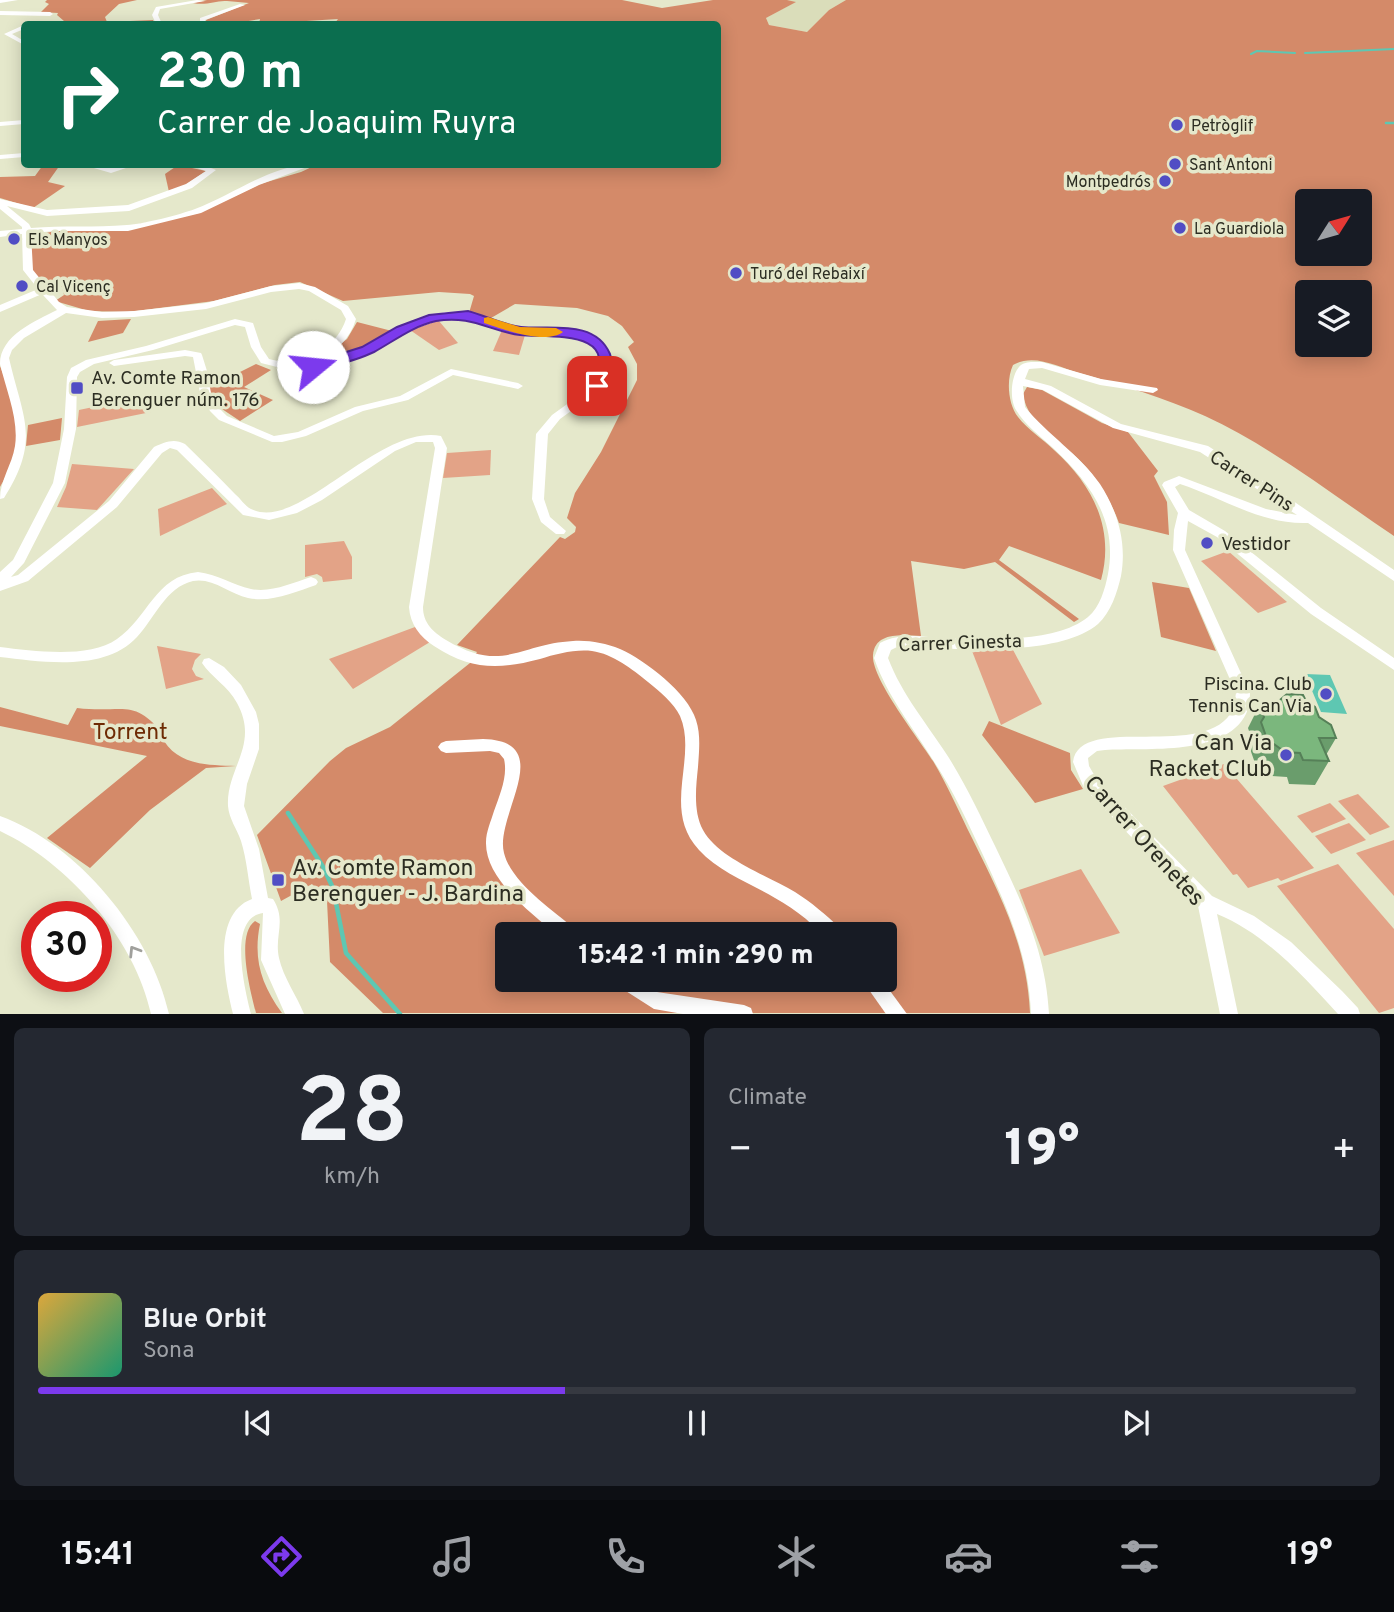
<!DOCTYPE html>
<meta charset="utf-8">
<style>
:root{--surface:#171b24;--page:#242831;--text:#f1f3f6;--muted:#9ea1a6;--line:#363941;--accent:#7c3aed}
body{margin:0;font-family:Overpass,sans-serif;background:var(--page);color:var(--text);height:100vh;display:flex;flex-direction:column;font-size:26px;white-space:nowrap}
*{box-sizing:border-box;margin:0}
p{font-size:23px;color:var(--muted)}
.icon{flex:none;width:38px;height:38px;fill:none;stroke:currentColor;stroke-width:2;stroke-linecap:round;stroke-linejoin:round}
.map{position:relative;height:1014px;overflow:hidden}
.side{display:flex;flex-direction:column;gap:14px;padding:14px;background:#0d0f14;flex:1}
.side>*{flex:none}
.hud{position:absolute;left:21px;top:21px;width:700px;height:147px;border-radius:7px;box-shadow:0 4px 18px #0003;background:#0b6e4f;color:#fff;overflow:hidden}
.needle{width:46px;rotate:53deg}
.tools{position:absolute;left:1295px;top:189px;display:grid;gap:14px}
.tools a{display:grid;place-items:center;width:77px;height:77px;border-radius:7px;background:var(--surface);box-shadow:0 4px 18px #0003;font-size:35px}
.speed{position:absolute;left:21px;top:901px;display:flex;gap:14px;font-size:35px;font-weight:700;text-align:center}
.speed>*{display:grid;place-content:center;width:91px;height:91px;border-radius:50%;background:var(--surface);box-shadow:0 4px 18px #0003;line-height:1}
.speed .limit{border:10px solid #d22;background:#fff;color:#111}
.pin{position:absolute;display:grid;place-items:center;width:60px;height:60px;color:#fff;margin:-30px;border-radius:14px;box-shadow:0 4px 10px #0006}
.me{position:absolute;width:77px;margin:-38px;rotate:73deg;stroke-linejoin:round;filter:drop-shadow(0 0 5px #0008)}
.turn{display:flex;align-items:center;gap:24px;height:147px;padding:0 21px;font-size:32px}
.turn .icon{width:91px;height:91px;stroke-width:2.5}
.turn b{display:block;font-size:49px;line-height:60px}
.big{font-size:52px;font-weight:800;line-height:1.1}
.side .card{flex:1;display:flex;flex-direction:column;justify-content:center;gap:10px;min-width:0;padding:0 24px;border-radius:10px;background:var(--page)}
.side .dial{align-items:center;gap:0}
.dial b{font-size:91px;line-height:1}
.song{display:flex;align-items:center;gap:21px}
.cover{width:84px;height:84px;border-radius:10px;background:linear-gradient(135deg,hsl(40 70% 55%),hsl(160 70% 35%))}
.played{height:7px;border-radius:4px;background:linear-gradient(90deg,var(--accent) 40%,var(--line) 40%)}
.keys{display:flex;justify-content:space-around;direction:ltr}
.heat{display:flex;justify-content:space-between;align-items:center;font-size:38px;direction:ltr}
.side .tiles{flex:1;display:grid;gap:14px;grid-template-columns:1fr 1fr}
.card:last-child{grid-column:span 2}
.trip{position:absolute;left:495px;top:922px;width:402px;height:70px;border-radius:7px;background:var(--surface);box-shadow:0 4px 18px #0003;font-weight:800;line-height:70px;text-align:center}
.tabs{display:flex;height:112px;justify-content:space-around;align-items:center;background:#090b0e;color:var(--muted)}
.tabs .icon{width:49px;height:49px}
.tabs .selected{color:var(--accent)}
.tabs b{font-size:32px;color:var(--text)}
.map>svg:first-child{display:block}
.built{fill:#daddba}
.green{fill:#e3a387}
.forest{fill:#d48a69;fill-rule:evenodd}
.water{fill:#5ec7b2}
.lines{fill:none;stroke-linecap:round;stroke-linejoin:round}
.stream-far2{stroke:#5ec7b2;stroke-width:2}
.stream-far1{stroke:#5ec7b2;stroke-width:2.5}
.stream{stroke:#5ec7b2;stroke-width:4.5}
.street{fill:#fff;fill-rule:evenodd}
.wall{fill:#6a9d6c}
.building{fill:#7bb77d;stroke:#568058;stroke-width:2}
.oneway{stroke:#a0a09c}
.route{fill:#7c3aed;stroke:#51269a;stroke-width:2}
.slow{fill:#f59e0b}
.poi-dot{fill:#514dc4;stroke:#e5e8cb;stroke-width:2.5}
.labels{text-anchor:middle;stroke-width:7;stroke-linejoin:round;paint-order:stroke}
.far-poi-label{font-size:16px;fill:#2c2d22;stroke:#e5e8cb;text-anchor:start}
.poi-label{font-size:19px;fill:#2c2d22;stroke:#e5e8cb;text-anchor:start}
.street-label{font-size:19px;fill:#2c2d22;stroke:#e5e8cb}
.near-park-label{font-size:23px;fill:#6e2b04;stroke:#e5e8cb}
.near-poi-label{font-size:23px;fill:#2c2d22;stroke:#e5e8cb;text-anchor:end}
.near-street-label{font-size:23px;fill:#2c2d22;stroke:#e5e8cb}
</style>
<div class="map">
<svg width="1394" height="1014" viewBox="0 0 1394 1014">
<rect width="100%" height="100%" fill="#e5e8cb"/>
<!-- built -->
<polygon class="built" points="787,0 846,0 829,10 807,32 769,25 766,18 795,2"/>
<!-- green -->
<g class="green">
<polygon points="438,320 458,343 439,350 410,330"/>
<polygon points="502,330 525,335 519,355 493,351"/>
<polygon points="145,396 151,412 77,427 79,410"/>
<polygon points="491,450 490,475 443,478 447,453"/>
<polygon points="72,464 134,469 97,510 57,507 66,487"/>
<polygon points="212,488 227,504 160,536 158,509"/>
<polygon points="344,541 352,557 352,579 323,582 322,577 317,574 305,577 305,545"/>
<polygon points="1228,551 1287,602 1258,613 1201,561"/>
<polygon points="415,627 430,642 353,689 329,659"/>
<polygon points="157,646 201,654 195,660 192,669 196,676 204,679 166,689"/>
<polygon points="1012,648 1042,704 1001,725 972,651"/>
<polygon points="1224,764 1314,868 1281,881 1278,878 1248,888 1237,874 1233,875 1163,786"/>
<polygon points="1358,794 1390,827 1370,835 1338,801"/>
<polygon points="1330,803 1346,819 1312,833 1297,816"/>
<polygon points="1349,823 1366,840 1331,854 1315,836"/>
<polygon points="1394,840 1394,896 1356,853"/>
<polygon points="1338,864 1394,929 1394,1008 1379,1013 1277,886"/>
<polygon points="1081,869 1120,933 1044,956 1019,890"/>
</g>
<!-- forest -->
<g class="forest">
<polygon points="47,0 137,0 119,4 105,17 107,22 153,20 155,24 25,24 64,21 57,15 58,13 41,12 49,4 45,2"/>
<path d="M207,0H622L662,8L713,0H787L796,2L766,18L769,25L807,32L829,10L846,0H1394V536C1333,495 1272,447 1205,416C1165,398 1122,385 1079,373C1058,367 1034,353 1013,365C1006,380 1008,404 1018,417C1028,430 1043,439 1054,450C1093,485 1115,529 1101,580L1009,546L999,560L1079,619L1074,622L995,562L964,569L911,561L921,636C903,635 875,631 873,655C871,678 919,739 933,761C948,786 959,812 972,838C1001,897 1027,946 1030,1013H383L330,962L327,901L312,884L281,901L257,835L330,761L346,748L390,727L470,663L477,652L457,645L560,537L565,539L575,532L576,527L567,518L575,493L601,452L637,380V364L628,347L634,342L622,326L608,316L577,308L515,304L491,318L469,313L474,296L470,294L439,292L343,301L300,282L275,285L214,301L128,312L89,311L55,301L64,295L62,287L42,285L32,271L30,242L35,236L58,230L101,231L199,213L260,184L301,172L316,165L718,164V24H345L335,23L338,19L259,24L260,19L231,24H207L206,20L249,3C241,2 235,2 227,1C216,0 207,6 193,3ZM1307,201H1360V254H1307ZM1307,292H1360V345H1307ZM508,934H886V980H508Z"/>
<polygon points="43,165 60,165 48,182 65,186 33,208 0,198 0,177 35,176"/>
<polygon points="178,165 206,171 184,186 169,192 165,174"/>
<polygon points="131,319 123,333 88,342 98,321"/>
<polygon points="357,322 392,331 363,348 321,359 347,339"/>
<polygon points="256,364 271,370 244,387 273,400 240,421 219,407 208,388"/>
<path d="M0,366C8,387 19,413 19,435C19,452 8,473 0,487Z"/>
<path d="M1027,387L1042,390L1102,423L1128,432L1158,471L1154,476L1167,502L1169,535L1119,523C1111,502 1101,484 1086,467C1067,444 1027,426 1023,394Z"/>
<polygon points="62,418 60,440 26,446 28,425"/>
<polygon points="1152,582 1189,588 1216,651 1161,637"/>
<path d="M0,707L68,725L77,708C127,714 132,695 169,740L164,741C180,766 210,765 236,766L206,768L150,810L90,868L47,838L147,756L0,726Z"/>
<polygon points="989,721 1070,753 1071,770 1083,789 1035,803 982,735"/>
<path d="M255,921L260,924C253,959 261,984 282,1013H256C251,993 235,935 255,921Z"/>
</g>
<!-- water -->
<polygon class="water" points="1305,674 1330,675 1347,714 1321,712"/>
<g class="lines">
<!-- stream-far2 -->
<g class="stream-far2">
<polyline points="1305,53 1394,49"/>
<polyline points="1251,54 1257,51 1295,53"/>
<polyline points="1386,123 1394,123"/>
</g>
<!-- stream-far1 -->
<polyline class="stream-far1" points="1386,123 1394,123"/>
<!-- stream -->
<polyline class="stream" points="288,813 322,865 333,888 346,953 400,1014"/>
<!-- street -->
<g class="street">
<polygon points="0,0 18,0 0,3"/>
<polygon points="197,0 205,1 160,9 158,15 162,24 156,24 152,15 156,7"/>
<polygon points="240,4 245,5 205,20 206,24 200,24 200,18"/>
<polygon points="0,11 50,12 53,14 50,16 0,15"/>
<polygon points="342,22 345,24 338,24 339,23"/>
<polygon points="24,25 24,29 12,34 24,41 24,45 4,34"/>
<polygon points="24,120 24,124 0,126 0,122"/>
<polygon points="24,153 24,157 0,159 0,155"/>
<path d="M80,164C92,164 107,170 117,167L116,164H124L126,168L111,173Z"/>
<path d="M186,164H201L216,170L192,188L129,211L47,216L7,206L29,224L31,228C63,225 95,228 127,225C143,224 179,215 195,209C234,195 271,164 315,164L259,185L201,213L128,231H56L31,233L33,270L59,302L67,307L102,312L134,311L206,303L271,286L299,283L315,287L348,306L356,319C350,339 336,352 317,360L363,348L397,328L445,312H468L527,329L574,330L597,338L608,351L610,360L607,378L596,393L560,419L548,434L544,499L550,517L566,531L564,534H556L541,522L532,499L536,434L552,415L588,389L597,378L600,360L598,352L589,342L573,336L526,335L467,318H446L405,332L371,352L294,373L289,370L294,367H277L261,363L251,347L245,327L235,325L153,350L94,364L80,372L77,377L76,429L65,483L24,563L11,577L18,575L109,501L154,447C165,442 174,438 185,444C202,461 219,477 235,494C240,498 245,506 251,509C299,533 377,424 441,436L447,448L423,607C423,623 433,632 446,640C503,674 518,644 573,641C589,640 605,643 620,649C645,660 688,693 696,720C701,735 699,752 698,767C696,787 693,812 703,830C719,859 767,875 795,892C811,902 826,915 840,928L843,934C837,934 827,936 822,934C816,931 811,923 806,919C796,911 786,904 775,898C750,883 719,872 699,850C661,809 698,758 680,716C674,703 659,691 648,682C632,669 613,654 592,651C575,649 556,654 540,659C498,670 471,670 434,646C420,637 410,624 409,607L435,448L433,442H416L395,451L322,500L297,513L269,520L243,515L177,450L170,448L162,453L117,507L28,581L0,591V572L13,560L53,483L64,429L67,377L71,368L86,360L146,346L235,319L253,323L261,347L269,359C300,368 336,350 346,319L341,310L309,291L299,289L271,292L206,309L134,317L102,318L66,313L24,338L12,350L9,358C23,419 41,439 4,498L0,499C0,480 12,465 15,446C19,419 6,390 0,364C0,335 36,321 57,310L42,294L0,312V305L38,289L23,270L22,234L0,237V231L22,229V227L0,209V199L47,210L128,205L186,184L206,171Z"/>
<polygon points="185,350 201,353 202,355 207,371 211,393 218,407 227,416 274,436 298,432 355,407 400,396 451,369 518,383 523,386 518,389 453,375 408,400 363,411 306,436 282,442 272,442 219,420 210,411 200,393 193,357 185,356 114,366 109,363 114,360"/>
<path d="M1042,362L1101,379L1157,388L1158,390L1153,393L1100,385L1042,368L1029,369L1025,379L1051,386L1121,424L1208,446L1277,490L1394,570V581L1308,523C1262,525 1223,498 1180,484L1175,487L1189,510L1225,531L1321,608L1394,658V670L1311,614L1217,537L1188,521L1185,550L1250,693C1250,698 1249,704 1248,709C1231,758 1144,747 1105,750L1097,751L1088,758L1089,766L1096,778L1212,896L1254,916L1291,942L1342,991L1358,1008L1360,1014H1338C1303,976 1266,934 1217,914L1238,1014H1220L1198,906L1084,788L1073,762C1080,711 1208,763 1233,709C1235,704 1235,698 1236,693L1173,550L1174,530L1178,513L1162,485L1164,482L1179,476L1266,509L1297,515L1200,452L1113,428L1043,390L1023,386L1025,407C1048,435 1080,455 1100,484C1118,512 1127,543 1121,576C1117,593 1111,612 1098,624C1058,658 950,649 899,646L891,650L888,658C902,695 928,725 949,758C967,787 981,817 996,848C1022,902 1046,953 1049,1014H1031C1029,956 1007,907 983,855C968,823 953,790 933,760C912,726 887,696 874,658L880,643C902,632 919,637 942,638C983,639 1055,644 1088,617C1100,607 1105,589 1108,574C1118,520 1090,483 1053,448C1041,437 1025,425 1016,410C1009,399 1011,373 1021,365C1026,361 1036,362 1042,362Z"/>
<path d="M198,572C217,574 233,585 251,589C271,593 292,583 311,577L316,579L318,582L316,585C295,592 271,603 248,598C230,594 212,577 193,581C166,587 154,619 137,637C105,672 43,662 0,657V647C33,651 89,659 117,639C148,618 155,576 198,572Z"/>
<path d="M209,658L224,667L241,685L256,712L259,724V749L247,784L244,806L259,849L268,898L273,899C287,921 274,935 279,958C283,977 297,996 304,1014H285L261,960L263,913C227,918 245,990 251,1014H233C225,982 211,914 252,899C248,880 247,860 241,841C237,829 229,819 228,806C226,768 260,745 237,703C228,686 211,677 202,663L204,659Z"/>
<path d="M483,739C559,741 494,816 504,853C511,882 552,910 574,928L577,934H556C531,913 485,879 486,842C486,832 491,821 494,811C500,794 508,776 504,759L499,753L490,751L446,753L441,751L438,747L441,743L446,741Z"/>
<path d="M0,816C78,844 151,933 169,1014H151C135,939 68,863 0,831Z"/>
<polygon points="615,980 640,980 657,992 744,1005 751,1008 753,1014 683,1014 654,1009 618,986"/>
<polygon points="862,980 882,980 907,1014 886,1014"/>
</g>
</g>
<!-- wall -->
<polygon class="wall" points="1306,701 1336,738 1326,755 1329,761 1315,785 1289,784 1287,777 1272,776 1255,763 1249,746 1252,740 1248,728 1260,704 1274,705"/>
<!-- building -->
<polygon class="building" points="1287,694 1303,695 1306,701 1315,707 1319,717 1331,725 1336,738 1319,738 1329,761 1303,760 1300,753 1285,752 1267,739 1261,722 1264,717 1260,704 1274,705"/>
<!-- one-way arrows -->
<defs><path id="oneway-chevron" d="M-2-3.5L2.5 0L-2 3.5" fill="none" stroke-width="1.6" stroke-linecap="round" stroke-linejoin="round" transform="scale(1.75)"/></defs>
<use class="oneway" href="#oneway-chevron" transform="translate(134 951) rotate(-122)"/>
<!-- route -->
<path class="route" d="M468,311C486,316 504,325 521,327C551,330 595,319 610,354C615,367 609,377 602,389H592L590,386C625,329 551,338 520,335C489,331 472,315 436,321C413,326 394,341 374,352C356,361 332,366 313,371L306,367L308,364L362,347L397,327L429,315Z"/>
<!-- slow -->
<path class="slow" d="M488,317L520,327L556,328L563,332C546,345 502,329 484,323V318Z"/>
<!-- markers -->
<g class="poi-dot">
<circle cx="1177" cy="125" r="7"/>
<circle cx="1175" cy="164" r="7"/>
<circle cx="1165" cy="181" r="7"/>
<circle cx="1180" cy="228" r="7"/>
<circle cx="14" cy="239" r="7"/>
<circle cx="736" cy="273" r="7"/>
<circle cx="22" cy="286" r="7"/>
<rect x="70" y="381" width="14" height="14" rx="3.5"/>
<circle cx="1207" cy="543" r="7"/>
<circle cx="1326" cy="694" r="7"/>
<circle cx="1286" cy="755" r="7"/>
<rect x="271" y="873" width="14" height="14" rx="3.5"/>
</g>
<g class="labels">
<!-- far-poi labels -->
<g class="far-poi-label">
<text x="1191" y="131">Petròglif</text>
<text x="1189" y="170">Sant Antoni</text>
<text x="1151" y="187" text-anchor="end">Montpedrós</text>
<text x="1194" y="234">La Guardiola</text>
<text x="28" y="245">Els Manyos</text>
<text x="750" y="279">Turó del Rebaixí</text>
<text x="36" y="292">Cal Vicenç</text>
</g>
<!-- poi labels -->
<g class="poi-label">
<text x="91" y="384">Av. Comte Ramon<tspan x="91" dy="22">Berenguer núm. 176</tspan></text>
<text x="1221" y="550">Vestidor</text>
<text x="1312" y="690" text-anchor="end">Piscina. Club<tspan x="1312" dy="22">Tennis Can Via</tspan></text>
</g>
<!-- street labels -->
<g class="street-label">
<text transform="translate(1252 480) rotate(33)" y="7">Carrer Pins</text>
<text transform="translate(960 642) rotate(-2)" y="7">Carrer Ginesta</text>
</g>
<!-- near-park labels -->
<g class="near-park-label">
<text x="130" y="739">Torrent</text>
</g>
<!-- near-poi labels -->
<g class="near-poi-label">
<text x="1272" y="750">Can Via<tspan x="1272" dy="26">Racket Club</tspan></text>
<text x="292" y="875" text-anchor="start">Av. Comte Ramon<tspan x="292" dy="26">Berenguer - J. Bardina</tspan></text>
</g>
<!-- near-street labels -->
<g class="near-street-label">
<text transform="translate(1145 840) rotate(48)" y="8">Carrer Orenetes</text>
</g>
</g>
</svg>
<div class="tools">
<a><svg class="needle" viewBox="-14 -14 28 28"><path d="M0-13l5 13h-10z" fill="#e53935"/><path d="M0 13l5-13h-10z" fill="#9ea1a6"/></svg></a>
<a><svg class="icon" aria-label="layers" viewBox="0 0 24 24"><path d="M12 4l9 5-9 5-9-5zM3 14l9 5 9-5"/></svg></a>
</div>
<div class="speed"><div class="limit">30</div></div>
<div class="pin" style="left:597px;top:386px;background:#d93025"><svg class="icon" aria-label="arrive" viewBox="0 0 24 24"><path d="M6 21V4h12l-3 4 3 4H6"/></svg></div>
<svg class="me" style="left:313px;top:367px" viewBox="-20 -20 40 40"><circle r="19" fill="#fff"/><path d="M0-13L10 11 0 6-10 11z" fill="#7c3aed"/></svg>
<div class="trip">15:42 · 1 min · 290 m</div>
<div class="hud">
<div class="turn"><svg class="icon" aria-label="right" viewBox="0 0 24 24"><path d="M7 20v-9h11M14 6l5 5-5 5"/></svg><div><b>230 m</b>Carrer de Joaquim Ruyra</div></div>
</div>
</div>
<section class="side">
<div class="tiles">
<div class="card dial"><b>28</b><p>km/h</p></div>
<div class="card"><p>Climate</p>
<div class="heat"><a>−</a><b class="big">19°</b><a>+</a></div>
</div>
<div class="card">
<div class="song"><i class="cover"></i><div><b>Blue Orbit</b><p>Sona</p></div></div>
<div class="played"></div>
<div class="keys"><svg class="icon" aria-label="previous" viewBox="0 0 24 24"><path d="M18 5L8 12l10 7zM5 5v14"/></svg><svg class="icon" aria-label="pause" viewBox="0 0 24 24"><path d="M8 5v14M16 5v14"/></svg><svg class="icon" aria-label="next" viewBox="0 0 24 24"><path d="M6 5l10 7-10 7zM19 5v14"/></svg></div>
</div>
</div>
</section>
<nav class="tabs">
<b>15:41</b>
<svg class="icon selected" aria-label="directions" viewBox="0 0 24 24"><path d="M12 3l9 9-9 9-9-9zM9 14v-3h6M13 9l2 2-2 2"/></svg>
<svg class="icon" aria-label="music" viewBox="0 0 24 24"><path d="M9 18V5l10-2v13"/><circle cx="6" cy="18" r="3"/><circle cx="16" cy="16" r="3"/></svg>
<svg class="icon" aria-label="phone" viewBox="0 0 24 24"><path d="M5 4h4l2 5-3 2q2 4 5 5l2-3 5 2v4C11 20 4 13 5 4z"/></svg>
<svg class="icon" aria-label="climate" viewBox="0 0 24 24"><path d="M12 3v18M4 7l16 10M4 17L20 7"/></svg>
<svg class="icon" aria-label="car" viewBox="0 0 24 24"><path d="M5 17H2v-5l4-1 3-4h7l3 4 3 1v5h-3M9 17h6M6 11h13"/><circle cx="7" cy="17" r="2"/><circle cx="17" cy="17" r="2"/></svg>
<svg class="icon" aria-label="filters" viewBox="0 0 24 24"><path d="M4 7h16M4 17h16"/><circle cx="9" cy="7" r="2"/><circle cx="15" cy="17" r="2"/></svg>
<b>19°</b>
</nav>
